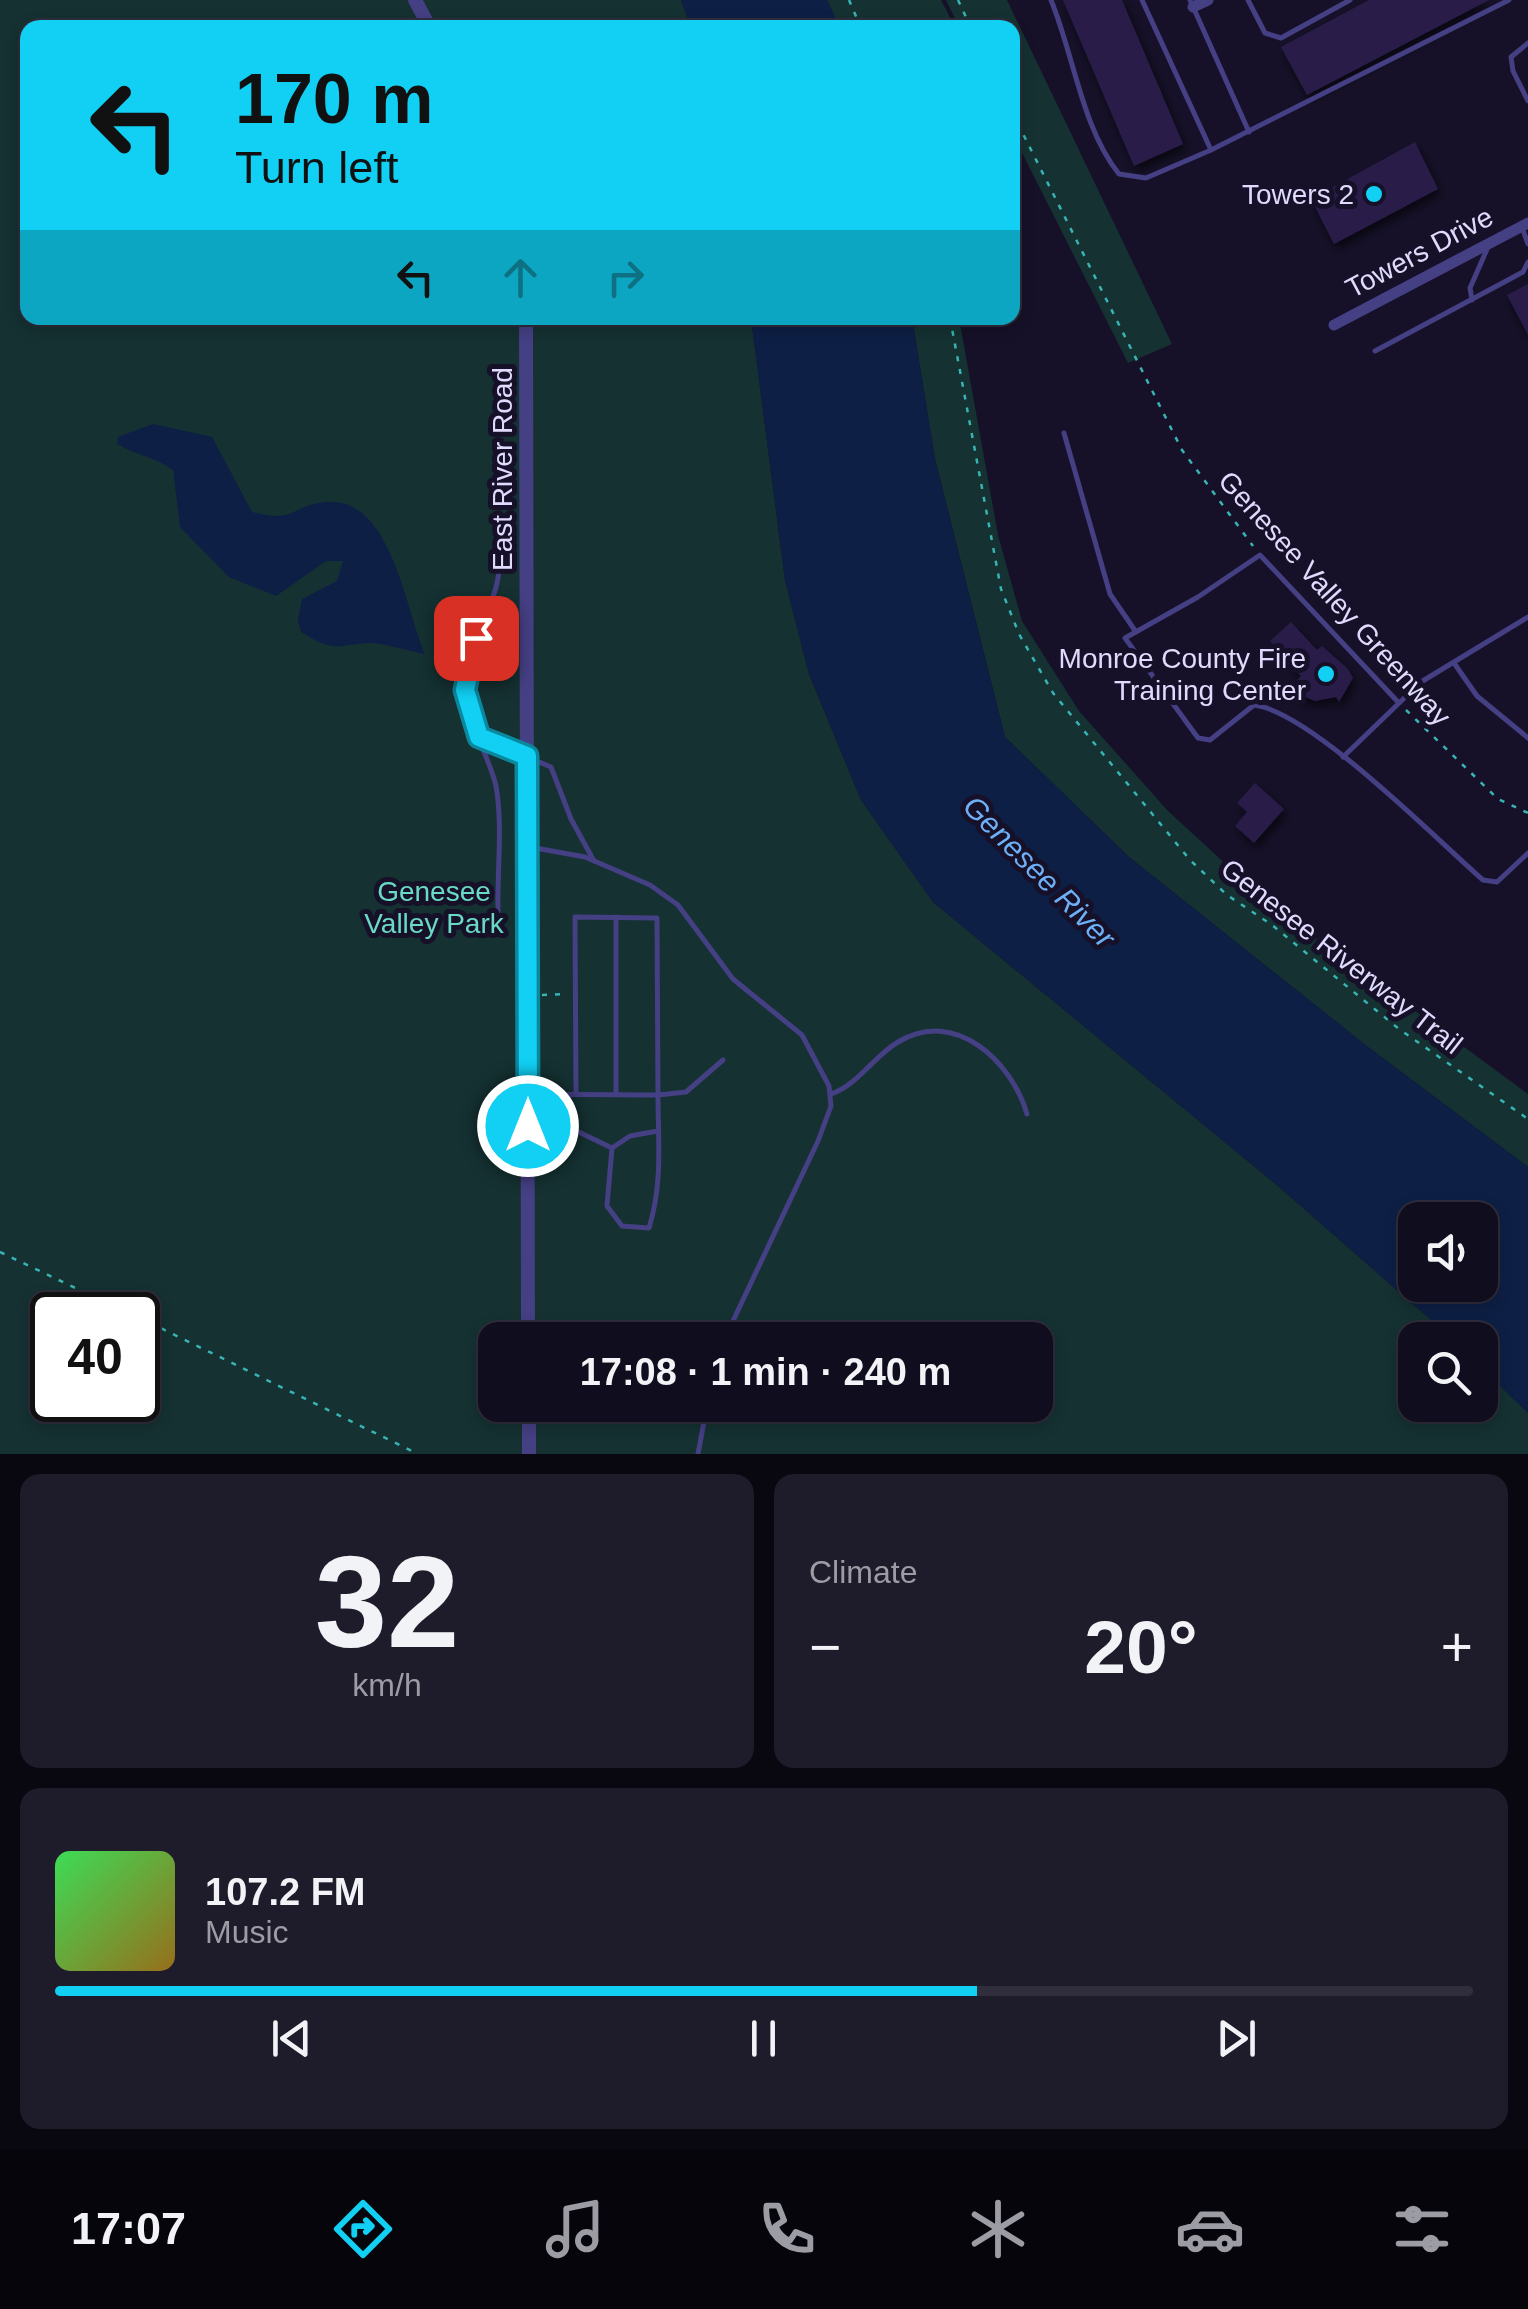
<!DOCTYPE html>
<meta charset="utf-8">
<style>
:root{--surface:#100d1e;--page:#1e1b2b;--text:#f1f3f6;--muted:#9c9ca4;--line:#302d3c;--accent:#11d0f3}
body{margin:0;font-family:Arial,sans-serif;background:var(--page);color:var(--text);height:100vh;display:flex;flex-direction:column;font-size:38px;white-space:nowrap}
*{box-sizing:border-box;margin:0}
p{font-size:32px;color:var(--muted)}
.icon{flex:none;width:55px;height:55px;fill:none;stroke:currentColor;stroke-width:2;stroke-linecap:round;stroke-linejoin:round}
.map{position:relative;height:1454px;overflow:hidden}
.details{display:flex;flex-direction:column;gap:20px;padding:20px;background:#090710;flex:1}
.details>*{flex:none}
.hud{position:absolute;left:20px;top:20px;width:1000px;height:305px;border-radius:20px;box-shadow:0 5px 15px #0003,0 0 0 2px var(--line);background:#11d0f3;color:#111;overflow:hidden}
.tools{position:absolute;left:1398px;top:1202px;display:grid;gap:20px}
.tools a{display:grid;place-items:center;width:100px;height:100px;border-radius:20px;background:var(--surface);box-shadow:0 5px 15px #0003,0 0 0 2px var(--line);font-size:50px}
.speed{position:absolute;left:30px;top:1292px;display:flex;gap:20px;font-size:50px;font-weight:700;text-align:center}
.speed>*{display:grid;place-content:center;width:130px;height:130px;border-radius:50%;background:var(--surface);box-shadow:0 5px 15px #0003,0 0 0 2px var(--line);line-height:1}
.speed .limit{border:5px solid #111;border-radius:15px;background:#fff;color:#111}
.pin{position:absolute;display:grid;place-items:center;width:85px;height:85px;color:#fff;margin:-42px;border-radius:20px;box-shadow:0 5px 15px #0006}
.me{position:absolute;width:110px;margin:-55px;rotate:0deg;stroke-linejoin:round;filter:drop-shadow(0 0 8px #0008)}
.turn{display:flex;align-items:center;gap:35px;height:210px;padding:0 50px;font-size:45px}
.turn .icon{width:130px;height:130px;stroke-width:2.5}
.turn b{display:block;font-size:70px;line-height:85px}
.lanes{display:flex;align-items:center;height:95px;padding:0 50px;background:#0003;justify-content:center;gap:50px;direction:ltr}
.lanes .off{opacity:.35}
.big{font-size:75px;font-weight:700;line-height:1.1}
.details .card{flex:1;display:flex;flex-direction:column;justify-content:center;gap:15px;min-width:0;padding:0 35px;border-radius:20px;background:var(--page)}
.details .dial{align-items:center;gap:0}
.dial b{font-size:130px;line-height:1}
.song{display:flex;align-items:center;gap:30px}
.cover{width:120px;height:120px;border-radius:15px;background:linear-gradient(135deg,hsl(130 70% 55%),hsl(40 70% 35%))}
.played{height:10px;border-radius:5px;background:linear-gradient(90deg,var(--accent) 65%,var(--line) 65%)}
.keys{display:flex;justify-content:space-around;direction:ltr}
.heat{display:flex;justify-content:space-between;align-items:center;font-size:55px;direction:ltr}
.details .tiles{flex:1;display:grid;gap:20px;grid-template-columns:1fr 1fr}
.card:last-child{grid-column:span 2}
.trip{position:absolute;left:478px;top:1322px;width:575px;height:100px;border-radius:20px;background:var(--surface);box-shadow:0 5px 15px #0003,0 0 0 2px var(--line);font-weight:700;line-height:100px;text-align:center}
.menu{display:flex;height:160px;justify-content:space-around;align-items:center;background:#06050c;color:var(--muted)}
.menu .icon{width:70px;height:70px}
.menu .on{color:var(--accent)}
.menu b{font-size:45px;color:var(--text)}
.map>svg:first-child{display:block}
.green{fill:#153132;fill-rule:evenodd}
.water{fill:#0e1f45;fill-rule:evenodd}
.building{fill:#291e48;filter:url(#shadow)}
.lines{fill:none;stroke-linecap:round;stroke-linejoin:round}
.path{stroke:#37b4b3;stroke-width:2.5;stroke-dasharray:5 8;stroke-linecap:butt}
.service{stroke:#453f84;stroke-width:5}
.minor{stroke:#453f84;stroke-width:11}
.tertiary{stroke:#453f84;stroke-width:14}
.route-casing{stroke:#0b879e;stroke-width:25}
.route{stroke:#11d0f3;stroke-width:18}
.poi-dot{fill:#11d0f3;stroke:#161128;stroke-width:4}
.labels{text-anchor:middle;stroke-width:10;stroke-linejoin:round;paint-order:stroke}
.poi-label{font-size:28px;fill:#e0dafd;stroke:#161128;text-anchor:end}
.street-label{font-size:28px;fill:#e0dafd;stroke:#161128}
.park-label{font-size:28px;fill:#69dac4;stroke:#161128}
.water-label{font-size:30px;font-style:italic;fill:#6eb0f7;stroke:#161128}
</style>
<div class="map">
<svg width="1528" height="1454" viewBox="0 0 1528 1454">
<defs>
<filter id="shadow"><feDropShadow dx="3" dy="5.5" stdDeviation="5" flood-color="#0009"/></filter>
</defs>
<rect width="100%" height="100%" fill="#161128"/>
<!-- green -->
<g class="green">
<path d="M0,0H681L691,27L28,28V318H751L785,580L809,674L861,800L933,902L1278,1186L1454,1340H1415V1405H1480V1366L1528,1413V1454H0ZM52,1315H138V1400H52ZM495,1340H1035V1405H495Z"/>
<polygon points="827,0 941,0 955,27 839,27"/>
<polygon points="946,0 1007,0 1172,344 1128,363 1013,135 1012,28 959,27"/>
<polygon points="912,318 959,318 998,535 1022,621 1079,711 1168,811 1266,901 1528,1094 1528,1167 1368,1047 1129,857 1005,737 935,459"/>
</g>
<!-- water -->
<g class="water">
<polygon points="681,0 827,0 839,27 691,27"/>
<path d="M751,318H912L935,459L1005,737L1129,857L1368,1047L1528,1167V1413L1480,1366V1340H1454L1278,1186L933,902L861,800L809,674L785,580ZM1415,1220H1480V1285H1415Z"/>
<path d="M153,424L212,437L252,512C296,524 291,505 326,502C391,496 405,608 425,654C408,651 385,643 369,643C334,646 334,652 301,632L298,620L302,599L337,581L343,561H326L276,596L229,577L180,527L173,470C155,457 136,455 117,444L118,437Z"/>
</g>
<!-- building -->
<g class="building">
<polygon points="1063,0 1122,0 1183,144 1134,166"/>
<polygon points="1369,0 1489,0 1307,95 1281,47"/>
<polygon points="1415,142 1438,189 1334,244 1311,199"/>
<polygon points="1528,284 1528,335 1507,295"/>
<polygon points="1291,622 1317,650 1322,646 1348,669 1353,678 1339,702 1336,697 1315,701 1305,697 1301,702 1294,683 1301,676 1270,641"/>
<polygon points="1255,783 1284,809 1254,843 1235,826 1247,812 1237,803"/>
</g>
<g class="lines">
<!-- path -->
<g class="path">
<polyline points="849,0 861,28"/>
<polyline points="958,0 971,28"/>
<polyline points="1012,112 1182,450 1253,546"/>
<polyline points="950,318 1001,589 1019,634 1053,693 1190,860 1227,895 1272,925 1399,1029 1528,1119"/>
<polyline points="1406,710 1498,799 1528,813"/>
<polyline points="542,995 564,994"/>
<polyline points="0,1252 132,1315"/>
<polyline points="138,1317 418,1454"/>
</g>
<!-- service -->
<g class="service">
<path d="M1051,0C1074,56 1082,128 1119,174L1146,178L1211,150"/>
<polyline points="1142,0 1211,150 1509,0"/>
<polyline points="1190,0 1249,132"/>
<polyline points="1248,0 1265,33 1281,38 1350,0"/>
<polyline points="1528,43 1511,57 1513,71 1528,101"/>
<polyline points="1523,230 1528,244"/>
<polyline points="1472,300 1470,288 1488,247"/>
<polyline points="1375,351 1523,272 1528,262"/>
<polyline points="1064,433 1110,594 1136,632"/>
<polyline points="1454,663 1477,696 1528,738"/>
<path d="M1398,702L1260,555L1198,597L1125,638L1198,738L1210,740L1254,705C1311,712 1435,838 1483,880L1497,882L1528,853"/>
<polyline points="479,737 551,767 571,819 594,861"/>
<polyline points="1343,757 1421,682 1528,617"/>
<polyline points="530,847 585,857 650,885 678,905 733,979 802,1035 829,1086 831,1106 818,1141 724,1340"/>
<path d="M498,911C497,872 503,825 496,786C489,755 466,722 465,690C464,640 508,597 498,547"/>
<polyline points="616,917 616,1094"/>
<path d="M831,1094C859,1084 874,1056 898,1042C955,1007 1012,1062 1027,1114"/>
<path d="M528,1095C572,1094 615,1095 658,1095L657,918L575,917L576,1095"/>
<path d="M528,1126L564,1125L612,1148L607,1206L622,1226L649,1228C663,1183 658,1141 658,1095L686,1092L723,1060"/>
<polyline points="612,1148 630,1136 658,1131"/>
<polyline points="698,1454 707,1405"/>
</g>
<!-- minor -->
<g class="minor">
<polyline points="1193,7 1208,0"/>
<polyline points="1334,325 1528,223"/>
</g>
<!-- tertiary -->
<g class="tertiary">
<polyline points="415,0 430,28"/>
<polyline points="526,318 528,1340"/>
<polyline points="529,1405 529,1454"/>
</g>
</g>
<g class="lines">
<!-- route casing -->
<g class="route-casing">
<polyline id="route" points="476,638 465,690 479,737 527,756 528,1126"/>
</g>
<!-- route -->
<use href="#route" class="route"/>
</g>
<!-- markers -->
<g class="poi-dot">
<circle cx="1374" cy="194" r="10"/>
<circle cx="1326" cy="674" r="10"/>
</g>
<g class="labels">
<!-- poi labels -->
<g class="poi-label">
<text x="1354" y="204">Towers 2</text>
<text x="1306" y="668">Monroe County Fire<tspan x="1306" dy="32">Training Center</tspan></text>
</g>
<!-- street labels -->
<g class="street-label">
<text transform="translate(1419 252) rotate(-28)" y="10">Towers Drive</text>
<text transform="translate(502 469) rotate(-90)" y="10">East River Road</text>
<text transform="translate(1335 598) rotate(48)" y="10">Genesee Valley Greenway</text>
<text transform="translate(1342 956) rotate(38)" y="10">Genesee Riverway Trail</text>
</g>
<!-- park labels -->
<g class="park-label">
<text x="434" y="901">Genesee<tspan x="434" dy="32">Valley Park</tspan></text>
</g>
<!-- water labels -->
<g class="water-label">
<text transform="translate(1039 872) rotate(45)" y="10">Genesee River</text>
</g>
</g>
</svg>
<div class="tools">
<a><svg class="icon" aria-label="sound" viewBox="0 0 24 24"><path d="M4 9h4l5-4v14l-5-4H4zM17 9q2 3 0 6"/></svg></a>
<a><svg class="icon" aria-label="search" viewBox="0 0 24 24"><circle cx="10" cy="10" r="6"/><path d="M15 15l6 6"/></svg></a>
</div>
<div class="speed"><div class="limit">40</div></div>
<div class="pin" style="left:476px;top:638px;background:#d93025"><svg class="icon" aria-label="arrive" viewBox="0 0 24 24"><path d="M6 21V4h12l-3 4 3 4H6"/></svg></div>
<svg class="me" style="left:528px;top:1126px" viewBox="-20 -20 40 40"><circle r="17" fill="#11d0f3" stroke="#fff" stroke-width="3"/><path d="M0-11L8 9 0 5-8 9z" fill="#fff"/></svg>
<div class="trip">17:08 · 1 min · 240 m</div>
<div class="hud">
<div class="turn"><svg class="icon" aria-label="left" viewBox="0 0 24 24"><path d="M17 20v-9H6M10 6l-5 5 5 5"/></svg><div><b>170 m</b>Turn left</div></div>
<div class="lanes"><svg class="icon" aria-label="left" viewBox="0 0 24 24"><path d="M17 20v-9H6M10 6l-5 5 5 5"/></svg><svg class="icon off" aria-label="ahead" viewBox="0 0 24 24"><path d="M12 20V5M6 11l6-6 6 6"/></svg><svg class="icon off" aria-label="right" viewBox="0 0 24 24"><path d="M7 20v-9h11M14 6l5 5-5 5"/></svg></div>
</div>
</div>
<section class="details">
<div class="tiles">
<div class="card dial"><b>32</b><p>km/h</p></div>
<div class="card"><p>Climate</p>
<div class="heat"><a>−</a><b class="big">20°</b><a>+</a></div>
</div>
<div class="card">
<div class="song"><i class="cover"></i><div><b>107.2 FM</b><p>Music</p></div></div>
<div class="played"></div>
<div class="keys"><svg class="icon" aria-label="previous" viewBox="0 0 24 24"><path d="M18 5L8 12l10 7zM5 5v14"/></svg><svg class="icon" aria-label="pause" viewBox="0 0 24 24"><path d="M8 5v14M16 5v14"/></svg><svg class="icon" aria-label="next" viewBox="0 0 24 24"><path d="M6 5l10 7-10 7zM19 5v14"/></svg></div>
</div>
</div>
</section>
<nav class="menu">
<b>17:07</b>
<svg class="icon on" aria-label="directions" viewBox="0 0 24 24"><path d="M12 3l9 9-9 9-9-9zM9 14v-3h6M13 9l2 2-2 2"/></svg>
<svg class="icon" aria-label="music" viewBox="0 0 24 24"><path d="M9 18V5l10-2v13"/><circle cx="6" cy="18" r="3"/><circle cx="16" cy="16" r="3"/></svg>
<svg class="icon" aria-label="phone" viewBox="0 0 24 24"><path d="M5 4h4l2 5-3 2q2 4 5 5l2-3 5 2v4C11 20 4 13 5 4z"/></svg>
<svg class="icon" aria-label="climate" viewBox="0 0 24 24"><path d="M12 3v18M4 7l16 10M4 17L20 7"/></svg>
<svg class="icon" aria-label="car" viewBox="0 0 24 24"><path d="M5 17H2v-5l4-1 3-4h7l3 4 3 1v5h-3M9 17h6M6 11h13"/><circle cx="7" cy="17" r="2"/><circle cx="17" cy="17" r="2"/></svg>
<svg class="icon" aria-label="filters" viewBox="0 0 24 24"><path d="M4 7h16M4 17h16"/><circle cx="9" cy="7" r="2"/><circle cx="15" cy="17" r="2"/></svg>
</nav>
